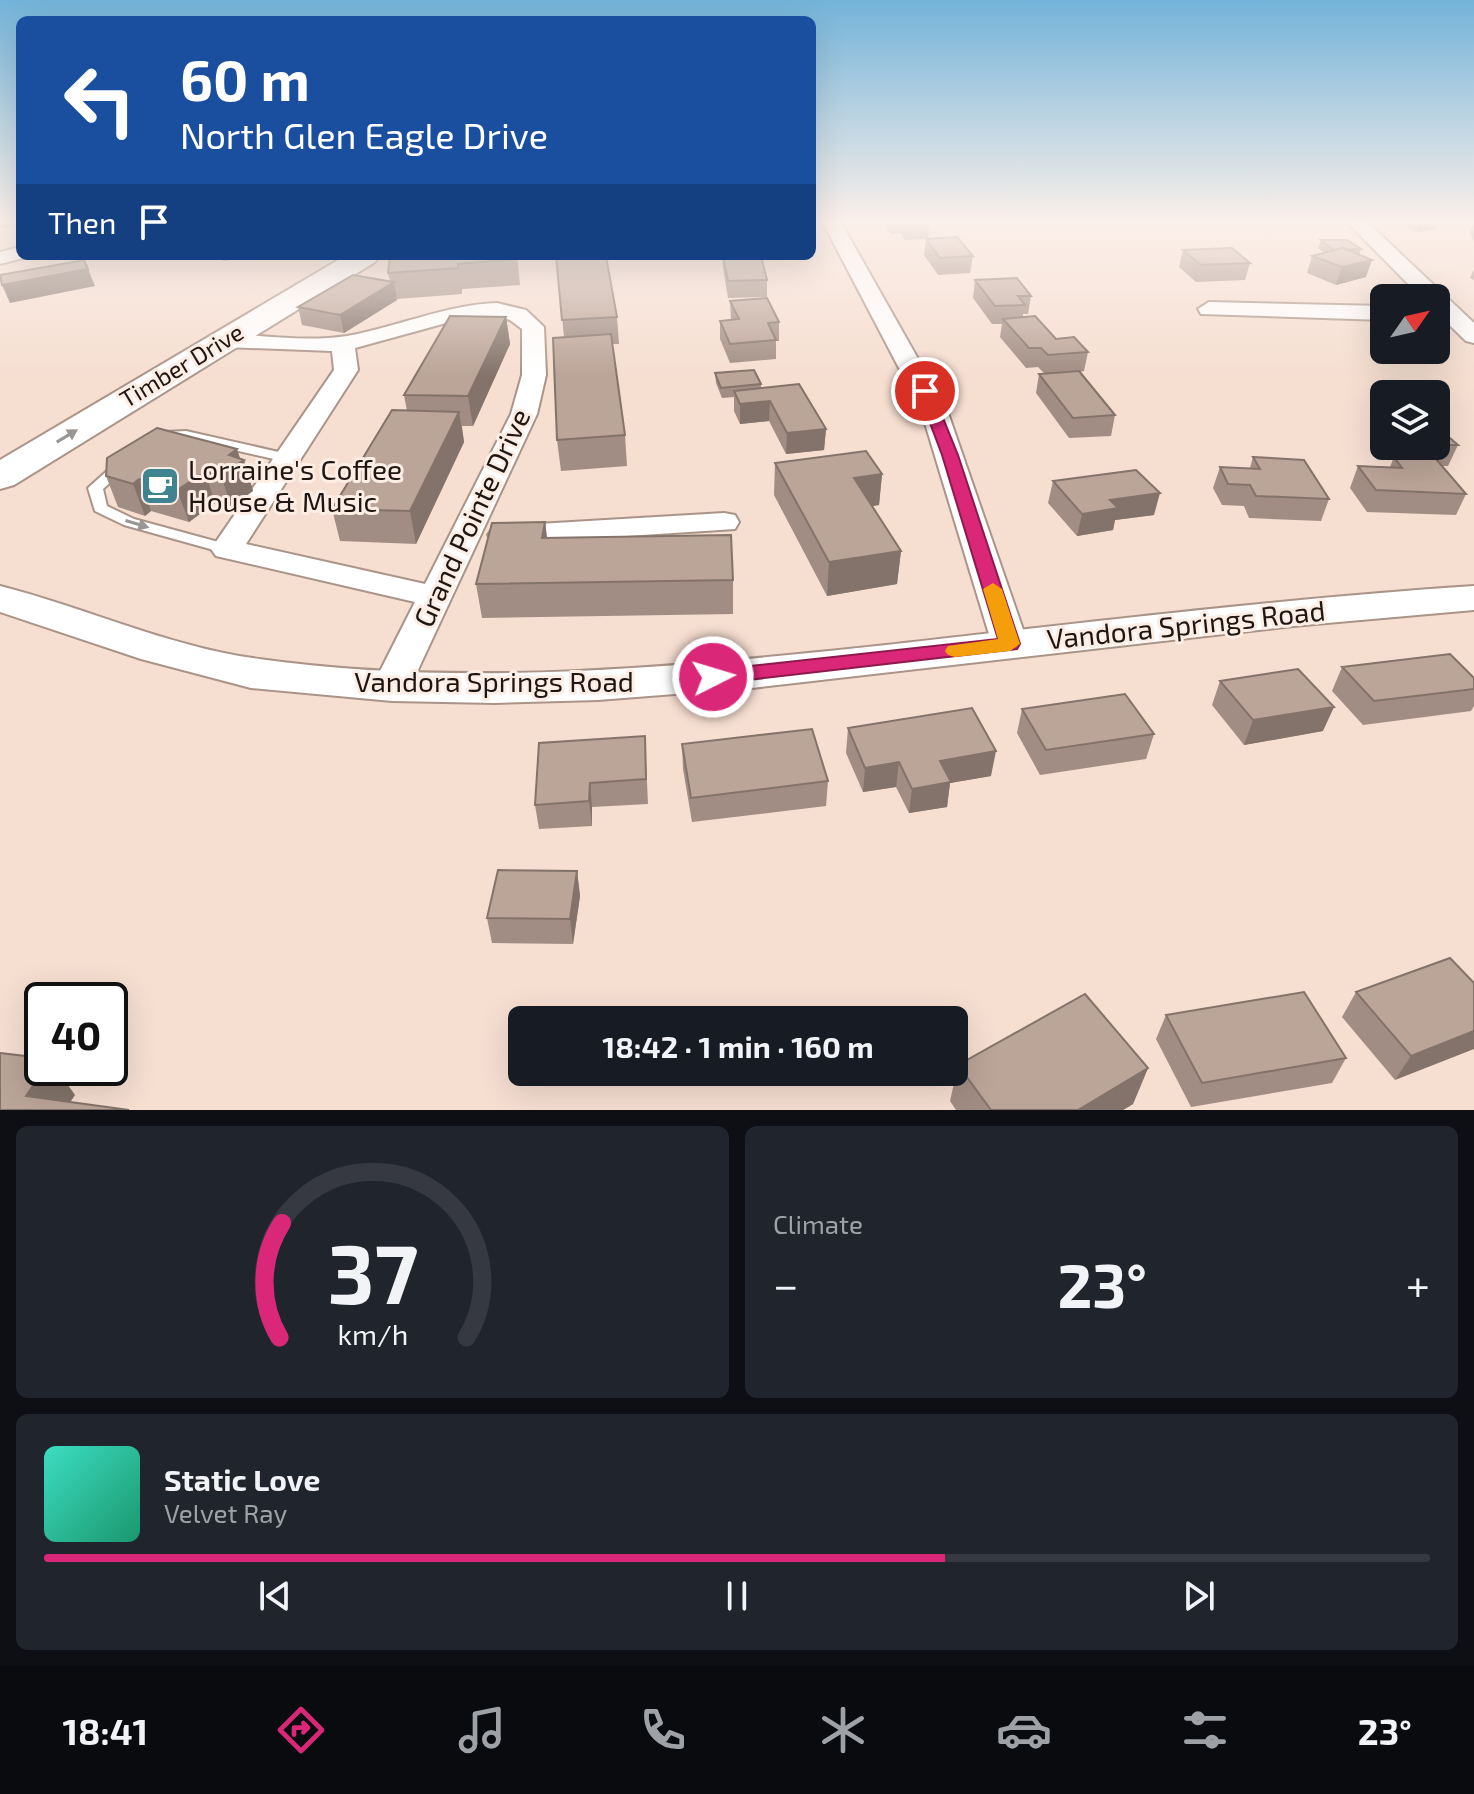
<!DOCTYPE html>
<meta charset="utf-8">
<style>
:root{--surface:#171b24;--page:#20242c;--text:#f1f3f6;--muted:#9ea1a6;--line:#363941;--accent:#db2777}
body{margin:0;font-family:"Exo 2",sans-serif;background:var(--page);color:var(--text);height:100vh;display:flex;flex-direction:column;font-size:30px;white-space:nowrap}
*{box-sizing:border-box;margin:0}
p{font-size:26px;color:var(--muted)}
.icon{flex:none;width:44px;height:44px;fill:none;stroke:currentColor;stroke-width:2;stroke-linecap:round;stroke-linejoin:round}
.map{position:relative;height:1110px;overflow:hidden}
.sheet{display:flex;flex-direction:column;gap:16px;padding:16px;background:#0d0f14;flex:1}
.sheet>*{flex:none}
.banner{position:absolute;left:16px;top:16px;width:800px;height:244px;border-radius:12px;box-shadow:0 8px 32px #0002;background:#1a4fa0;color:#fff;overflow:hidden}
.needle{width:52px;rotate:56deg}
.buttons{position:absolute;left:1370px;top:284px;display:grid;gap:16px}
.buttons a{display:grid;place-items:center;width:80px;height:80px;border-radius:12px;background:var(--surface);box-shadow:0 8px 32px #0002;font-size:40px}
.speed{position:absolute;left:24px;top:982px;display:flex;gap:16px;font-size:40px;font-weight:700;text-align:center}
.speed>*{display:grid;place-content:center;width:104px;height:104px;border-radius:50%;background:var(--surface);box-shadow:0 8px 32px #0002;line-height:1}
.speed .limit{border:4px solid #111;border-radius:12px;background:#fff;color:#111}
.pin{position:absolute;display:grid;place-items:center;width:68px;height:68px;color:#fff;margin:-34px;border:4px solid #fff;border-radius:50%;box-shadow:0 2px 8px #0007}
.me{position:absolute;width:88px;margin:-44px;rotate:85deg;stroke-linejoin:round;filter:drop-shadow(0 0 6px #0008)}
.turn{display:flex;align-items:center;gap:28px;height:168px;padding:0 32px;font-size:36px}
.turn .icon{width:104px;height:104px;stroke-width:2.5}
.turn b{display:block;font-size:56px;line-height:68px}
.then{display:flex;align-items:center;height:76px;padding:0 32px;background:#0003;gap:16px;font-size:30px}
.big{font-size:60px;font-weight:700;line-height:1.1}
.sheet .card{flex:1;display:flex;flex-direction:column;justify-content:center;gap:12px;min-width:0;padding:0 28px;border-radius:12px;background:var(--page)}
.sheet .dial{align-items:center;gap:0}
.dial svg{height:208px;overflow:visible;fill:none;stroke:var(--line);stroke-width:7;stroke-linecap:round;text-anchor:middle}
.dial text{fill:var(--text);stroke:none}
.song{display:flex;align-items:center;gap:24px}
.cover{width:96px;height:96px;border-radius:12px;background:linear-gradient(135deg,hsl(170 70% 55%),hsl(160 70% 35%))}
.played{height:8px;border-radius:4px;background:linear-gradient(90deg,var(--accent) 65%,var(--line) 65%)}
.keys{display:flex;justify-content:space-around;direction:ltr}
.heat{display:flex;justify-content:space-between;align-items:center;font-size:44px;direction:ltr}
.sheet .tiles{flex:1;display:grid;gap:16px;grid-template-columns:1fr 1fr}
.card:last-child{grid-column:span 2}
.trip{position:absolute;left:508px;top:1006px;width:460px;height:80px;border-radius:12px;background:var(--surface);box-shadow:0 8px 32px #0002;font-weight:700;line-height:80px;text-align:center}
.tab-bar{display:flex;height:128px;justify-content:space-around;align-items:center;background:#090b0e;color:var(--muted)}
.tab-bar .icon{width:56px;height:56px}
.tab-bar .selected{color:var(--accent)}
.tab-bar b{font-size:36px;color:var(--text)}
.map>svg:first-child{display:block}
.lines{fill:none;stroke-linecap:round;stroke-linejoin:round}
.service-casing{stroke:#aa9488;stroke-width:4}
.minor-casing{stroke:#aa9488;stroke-width:4}
.tertiary-casing{stroke:#aa9488;stroke-width:4}
.secondary-casing{stroke:#aa9488;stroke-width:4}
.service{fill:#fff;fill-rule:evenodd}
.minor{fill:#fff;fill-rule:evenodd}
.tertiary{fill:#fff;fill-rule:evenodd}
.secondary{fill:#fff;fill-rule:evenodd}
.wall{fill:#a18d83}
.shaded-wall{fill:#83736a}
.building{fill:#bba498;stroke:#83736a;stroke-width:2}
.oneway{fill:#9a9694}
.route{fill:#db2777;stroke:#8e194d;stroke-width:2}
.slow{fill:#f59e0b}
.labels{text-anchor:middle;stroke-width:6;stroke-linejoin:round;paint-order:stroke}
.far-street-label{font-size:24px;fill:#1f1612;stroke:#fcede5}
.poi-label{font-size:28px;fill:#1f1612;stroke:#fcede5;text-anchor:start}
.street-label{font-size:28px;fill:#1f1612;stroke:#fcede5}
</style>
<div class="map">
<svg width="1474" height="1110" viewBox="0 0 1474 1110">
<rect width="100%" height="100%" fill="#f6ded1"/>
<g class="lines">
<!-- service casing -->
<g class="service-casing">
<g id="service">
<polygon points="186,431 292,455 294,458 287,462 186,439 164,440 157,436 164,432"/>
<polygon points="122,461 129,465 103,489 107,506 134,519 233,546 235,549 233,552 221,552 124,525 95,511 88,488 117,462"/>
</g>
</g>
<!-- minor casing -->
<g class="minor-casing">
<g id="minor">
<polygon points="822,221 840,221 947,410 1028,644 1023,652 1010,656 997,652 992,644 921,410"/>
<polygon points="1346,221 1366,221 1474,323 1474,343 1466,341 1436,312 1436,298 1422,298"/>
<polygon points="20,247 20,256 27,257 0,264 0,252"/>
<polygon points="1209,302 1384,306 1384,320 1201,314 1198,309"/>
<path d="M497,303L526,310L544,327L546,375L537,414L410,687L404,696L391,700L378,696L372,687L415,602L216,556L211,549L334,370L332,351L224,347L216,345L212,340L216,335L224,333C264,336 307,342 347,336C398,327 444,305 497,303ZM497,316L510,320L522,329V375L511,414L425,584L246,544L358,370L355,348L446,323Z"/>
<polygon points="724,513 735,515 739,522 735,529 504,544 493,542 488,535 493,528 504,526"/>
</g>
</g>
<!-- tertiary casing -->
<g class="tertiary-casing">
<path id="tertiary" d="M0,586C87,608 169,647 259,659C467,688 678,667 886,645C1082,623 1277,599 1474,586V610L1293,626L752,688L598,700L495,703L392,701L251,688L141,659L0,612Z"/>
</g>
<!-- secondary casing -->
<g class="secondary-casing">
<polygon id="secondary" points="345,256 379,256 375,262 14,485 0,489 0,460"/>
</g>
<!-- service -->
<use href="#service" class="service"/>
<!-- minor -->
<use href="#minor" class="minor"/>
<!-- tertiary -->
<use href="#tertiary" class="tertiary"/>
<!-- secondary -->
<use href="#secondary" class="secondary"/>
</g>
<!-- wall -->
<g class="wall">
<polygon points="885,221 928,221 930,223 928,239 973,256 970,273 938,275 924,255 926,239 905,240 900,233 891,234 885,225"/>
<polygon points="1409,221 1439,221 1436,229 1417,232 1406,227"/>
<polygon points="1460,221 1474,221 1474,223 1463,223"/>
<polygon points="1473,224 1474,224 1474,241 1469,232"/>
<polygon points="1321,240 1361,249 1359,255 1366,277 1336,285 1307,273 1312,256 1324,253 1318,248"/>
<polygon points="1183,250 1250,263 1245,280 1196,282 1179,267"/>
<polygon points="517,256 520,285 462,289 462,294 397,299 397,300 344,333 302,325 298,307 390,281 388,273"/>
<polygon points="556,256 617,317 619,344 612,344 625,435 627,466 561,471 557,440 564,337"/>
<polygon points="722,256 761,256 767,280 767,297 728,298 723,268"/>
<polygon points="1474,269 1474,280 1470,278"/>
<polygon points="975,280 1031,296 1028,314 1023,314 1023,317 1056,339 1088,352 1084,371 1080,372 1115,415 1111,436 1069,438 1036,393 1039,374 1044,373 1038,367 1026,368 1000,337 1002,324 992,324 973,298"/>
<polygon points="730,301 779,322 779,341 776,341 776,359 730,363 720,339 720,321 731,320"/>
<polygon points="506,317 510,344 473,426 462,426 464,442 416,544 340,541 332,509 407,411 404,395"/>
<polygon points="715,373 761,384 761,388 826,429 824,450 786,454 769,421 740,424 734,411 734,397 722,398 716,383"/>
<polygon points="1458,445 1448,466 1442,466 1466,494 1456,515 1367,512 1350,488 1358,466 1390,467 1394,457 1402,458 1390,446"/>
<polygon points="1253,457 1329,499 1321,521 1249,518 1244,506 1222,505 1213,488 1220,467 1250,468"/>
<polygon points="240,459 244,460 253,491 231,506 215,503 189,522 151,511 145,516 118,507 106,476"/>
<polygon points="775,463 882,474 879,505 872,506 901,551 897,584 827,596 774,495"/>
<polygon points="1053,481 1154,515 1115,520 1113,530 1077,536 1048,503"/>
<polygon points="545,522 547,538 733,580 733,614 482,618 476,584"/>
<polygon points="1342,667 1474,678 1474,706 1471,711 1363,725 1332,691"/>
<polygon points="1220,681 1323,731 1244,745 1212,705"/>
<polygon points="1022,709 1154,734 1146,759 1040,775 1017,733"/>
<polygon points="848,728 991,776 950,783 947,807 909,813 896,787 863,792 846,753"/>
<polygon points="682,744 828,781 826,806 692,822 683,769"/>
<polygon points="646,760 648,804 592,807 592,826 539,829 535,805"/>
<polygon points="577,871 580,896 573,944 492,943 487,918"/>
<polygon points="1474,983 1395,1080 1342,1017 1356,992"/>
<polygon points="1166,1015 1346,1058 1332,1083 1191,1107 1156,1039"/>
<polygon points="958,1065 1148,1068 1133,1104 1123,1110 956,1110 950,1101"/>
</g>
<!-- shaded-wall -->
<g class="shaded-wall">
<polygon points="0,221 18,221 19,225 0,228"/>
<polygon points="1439,221 1436,229 1417,232 1420,223"/>
<polygon points="222,256 255,256 223,261"/>
<polygon points="1372,260 1366,277 1336,285 1342,267"/>
<polygon points="88,269 95,286 10,303 2,285"/>
<polygon points="394,282 397,300 344,333 340,315"/>
<polygon points="506,317 510,344 473,426 468,396"/>
<polygon points="770,401 769,421 740,424 740,404"/>
<polygon points="459,412 464,442 416,544 410,511"/>
<polygon points="826,429 824,450 786,454 787,433"/>
<polygon points="237,449 241,461 244,460 253,491 231,506 221,475 229,455"/>
<polygon points="205,472 215,503 189,522 177,490"/>
<polygon points="882,474 879,505 852,509 854,478"/>
<polygon points="139,479 151,511 145,516 133,484"/>
<polygon points="1160,493 1154,515 1115,520 1113,530 1077,536 1082,514 1110,500"/>
<polygon points="545,522 549,555 542,538"/>
<polygon points="901,551 897,584 827,596 829,562"/>
<polygon points="1334,707 1323,731 1244,745 1253,720"/>
<polygon points="996,751 991,776 950,783 947,807 909,813 912,789 940,761"/>
<polygon points="899,762 896,787 863,792 865,768"/>
<polygon points="590,783 592,807 592,826 589,801"/>
<polygon points="577,871 580,896 573,944 570,919"/>
<polygon points="1474,1031 1474,1049 1395,1080 1411,1056"/>
<polygon points="45,1068 56,1068 75,1095 65,1110 26,1096"/>
<polygon points="1148,1068 1133,1104 1123,1110 1078,1110"/>
</g>
<!-- building -->
<g class="building">
<polygon points="905,221 928,221 930,223 907,223"/>
<polygon points="1414,221 1438,221 1420,223"/>
<polygon points="957,237 973,256 940,258 926,239"/>
<polygon points="1321,240 1347,240 1361,249 1346,250 1343,248 1334,250"/>
<polygon points="1232,248 1250,263 1201,265 1183,250"/>
<polygon points="1343,248 1372,260 1342,267 1312,256"/>
<polygon points="390,256 516,256 517,259 458,264 458,268 388,273"/>
<polygon points="556,256 606,256 617,317 562,320"/>
<polygon points="723,256 761,256 767,280 728,281"/>
<polygon points="84,260 88,269 2,285 0,275"/>
<polygon points="353,275 394,282 340,315 298,307"/>
<polygon points="1017,278 1031,296 1018,296 1025,305 995,306 975,280"/>
<polygon points="767,298 779,322 768,323 776,340 730,344 720,321 739,319 730,301"/>
<polygon points="450,316 506,317 468,396 404,395"/>
<polygon points="1035,316 1056,339 1074,337 1088,352 1048,355 1041,348 1029,348 1003,319"/>
<polygon points="611,334 625,435 557,440 553,338"/>
<polygon points="754,370 761,384 721,388 715,373"/>
<polygon points="1079,371 1115,415 1073,418 1039,374"/>
<polygon points="799,384 826,429 787,433 770,401 740,404 734,391"/>
<polygon points="392,410 459,412 410,511 332,509"/>
<polygon points="1436,426 1458,445 1436,445"/>
<polygon points="157,428 237,449 229,455 244,460 221,475 205,472 177,490 139,479 133,484 106,476 107,458"/>
<polygon points="866,451 882,474 854,478 901,551 829,562 775,463"/>
<polygon points="1253,457 1304,460 1329,499 1256,496 1250,485 1228,484 1220,467 1260,469"/>
<polygon points="1394,457 1436,459 1466,494 1376,490 1358,466 1402,468"/>
<polygon points="1136,470 1160,493 1110,500 1118,508 1082,514 1053,481"/>
<polygon points="545,522 542,538 731,535 733,580 476,584 492,523"/>
<polygon points="1450,654 1474,678 1474,689 1374,701 1342,667"/>
<polygon points="1298,669 1334,707 1253,720 1220,681"/>
<polygon points="1125,694 1154,734 1046,750 1022,709"/>
<polygon points="972,708 996,751 940,761 951,782 912,789 899,762 865,768 848,728"/>
<polygon points="812,729 828,781 691,798 682,744"/>
<polygon points="645,736 646,779 590,783 589,801 535,805 539,743"/>
<polygon points="498,870 577,871 570,919 487,918"/>
<polygon points="1450,958 1474,983 1474,1031 1411,1056 1356,992"/>
<polygon points="1304,992 1346,1058 1202,1083 1166,1015"/>
<polygon points="1085,994 1148,1068 1078,1110 991,1110 958,1065"/>
<polygon points="0,1053 42,1058 42,1068 45,1068 26,1096 129,1110 0,1110"/>
</g>
<!-- one-way arrows -->
<defs><path id="oneway-solid" d="M-6-.8H1V-3.2L6.5 0L1 3.2V.8H-6Z" transform="scale(2)"/></defs>
<g class="oneway">
<use href="#oneway-solid" transform="translate(67 436) rotate(-31)"/>
<use href="#oneway-solid" transform="translate(137 524) rotate(17)"/>
</g>
<!-- sky -->
<linearGradient id="sky" x2="0" y2="1"><stop stop-color="#73b3d9"/><stop offset="0.59" stop-color="#fbf0ea"/><stop offset="1" stop-color="#fbf0ea" stop-opacity="0"/></linearGradient>
<rect width="1474" height="376" fill="url(#sky)"/>
<!-- route -->
<polygon class="route" points="925,387 932,391 958,455 1020,644 1017,649 713,684 705,682 702,677 705,672 713,670 998,639 942,455 918,391"/>
<!-- slow -->
<polygon class="slow" points="993,583 1002,589 1020,644 1010,651 955,657 948,655 945,651 948,646 998,639 983,589"/>
<!-- icons -->
<defs>
<g id="cafe-square" transform="scale(2)"><rect x="-9" y="-9" width="18" height="18" rx="4" fill="#408492" stroke="#fcede5"/><path d="M-5.5-4.5H6V0H3Q3 3.5 0 3.5H-2.5Q-5.5 3.5-5.5 0ZM3-3.2v2h1.7v-2ZM-6 4.5H4V6H-6Z" fill="#fff"/></g>
</defs>
<g fill-rule="evenodd">
<use href="#cafe-square" x="160" y="486"/>
</g>
<g class="labels">
<!-- far-street labels -->
<g class="far-street-label">
<text transform="translate(182 366) rotate(-31)" y="8">Timber Drive</text>
</g>
<!-- poi labels -->
<g class="poi-label">
<text x="188" y="480">Lorraine's Coffee<tspan x="188" dy="32">House &amp; Music</tspan></text>
</g>
<!-- street labels -->
<g class="street-label">
<text transform="translate(472 518) rotate(-65)" y="10">Grand Pointe Drive</text>
<text transform="translate(1186 625) rotate(-6)" y="10">Vandora Springs Road</text>
<text x="494" y="692">Vandora Springs Road</text>
</g>
</g>
</svg>
<div class="buttons">
<a><svg class="needle" viewBox="-14 -14 28 28"><path d="M0-13l5 13h-10z" fill="#e53935"/><path d="M0 13l5-13h-10z" fill="#9ea1a6"/></svg></a>
<a><svg class="icon" aria-label="layers" viewBox="0 0 24 24"><path d="M12 4l9 5-9 5-9-5zM3 14l9 5 9-5"/></svg></a>
</div>
<div class="speed"><div class="limit">40</div></div>
<div class="pin" style="left:925px;top:391px;background:#d93025"><svg class="icon" aria-label="arrive" viewBox="0 0 24 24"><path d="M6 21V4h12l-3 4 3 4H6"/></svg></div>
<svg class="me" style="left:713px;top:677px" viewBox="-20 -20 40 40"><circle r="17" fill="#db2777" stroke="#fff" stroke-width="3"/><path d="M0-11L8 9 0 5-8 9z" fill="#fff"/></svg>
<div class="trip">18:42 · 1 min · 160 m</div>
<div class="banner">
<div class="turn"><svg class="icon" aria-label="left" viewBox="0 0 24 24"><path d="M17 20v-9H6M10 6l-5 5 5 5"/></svg><div><b>60 m</b>North Glen Eagle Drive</div></div>
<div class="then">Then<svg class="icon" aria-label="arrive" viewBox="0 0 24 24"><path d="M6 21V4h12l-3 4 3 4H6"/></svg></div>
</div>
</div>
<section class="sheet">
<div class="tiles">
<div class="card dial"><svg viewBox="0 0 100 80">
<path d="M14 69A42 42 0 1 1 86 69"/>
<path d="M14 69A42 42 0 0 1 15 25" stroke="#db2777"/>
<text x="50" y="56" font-size="32" font-weight="700">37</text>
<text x="50" y="72" font-size="11">km/h</text>
</svg></div>
<div class="card"><p>Climate</p>
<div class="heat"><a>−</a><b class="big">23°</b><a>+</a></div>
</div>
<div class="card">
<div class="song"><i class="cover"></i><div><b>Static Love</b><p>Velvet Ray</p></div></div>
<div class="played"></div>
<div class="keys"><svg class="icon" aria-label="previous" viewBox="0 0 24 24"><path d="M18 5L8 12l10 7zM5 5v14"/></svg><svg class="icon" aria-label="pause" viewBox="0 0 24 24"><path d="M8 5v14M16 5v14"/></svg><svg class="icon" aria-label="next" viewBox="0 0 24 24"><path d="M6 5l10 7-10 7zM19 5v14"/></svg></div>
</div>
</div>
</section>
<nav class="tab-bar">
<b>18:41</b>
<svg class="icon selected" aria-label="directions" viewBox="0 0 24 24"><path d="M12 3l9 9-9 9-9-9zM9 14v-3h6M13 9l2 2-2 2"/></svg>
<svg class="icon" aria-label="music" viewBox="0 0 24 24"><path d="M9 18V5l10-2v13"/><circle cx="6" cy="18" r="3"/><circle cx="16" cy="16" r="3"/></svg>
<svg class="icon" aria-label="phone" viewBox="0 0 24 24"><path d="M5 4h4l2 5-3 2q2 4 5 5l2-3 5 2v4C11 20 4 13 5 4z"/></svg>
<svg class="icon" aria-label="climate" viewBox="0 0 24 24"><path d="M12 3v18M4 7l16 10M4 17L20 7"/></svg>
<svg class="icon" aria-label="car" viewBox="0 0 24 24"><path d="M5 17H2v-5l4-1 3-4h7l3 4 3 1v5h-3M9 17h6M6 11h13"/><circle cx="7" cy="17" r="2"/><circle cx="17" cy="17" r="2"/></svg>
<svg class="icon" aria-label="filters" viewBox="0 0 24 24"><path d="M4 7h16M4 17h16"/><circle cx="9" cy="7" r="2"/><circle cx="15" cy="17" r="2"/></svg>
<b>23°</b>
</nav>
